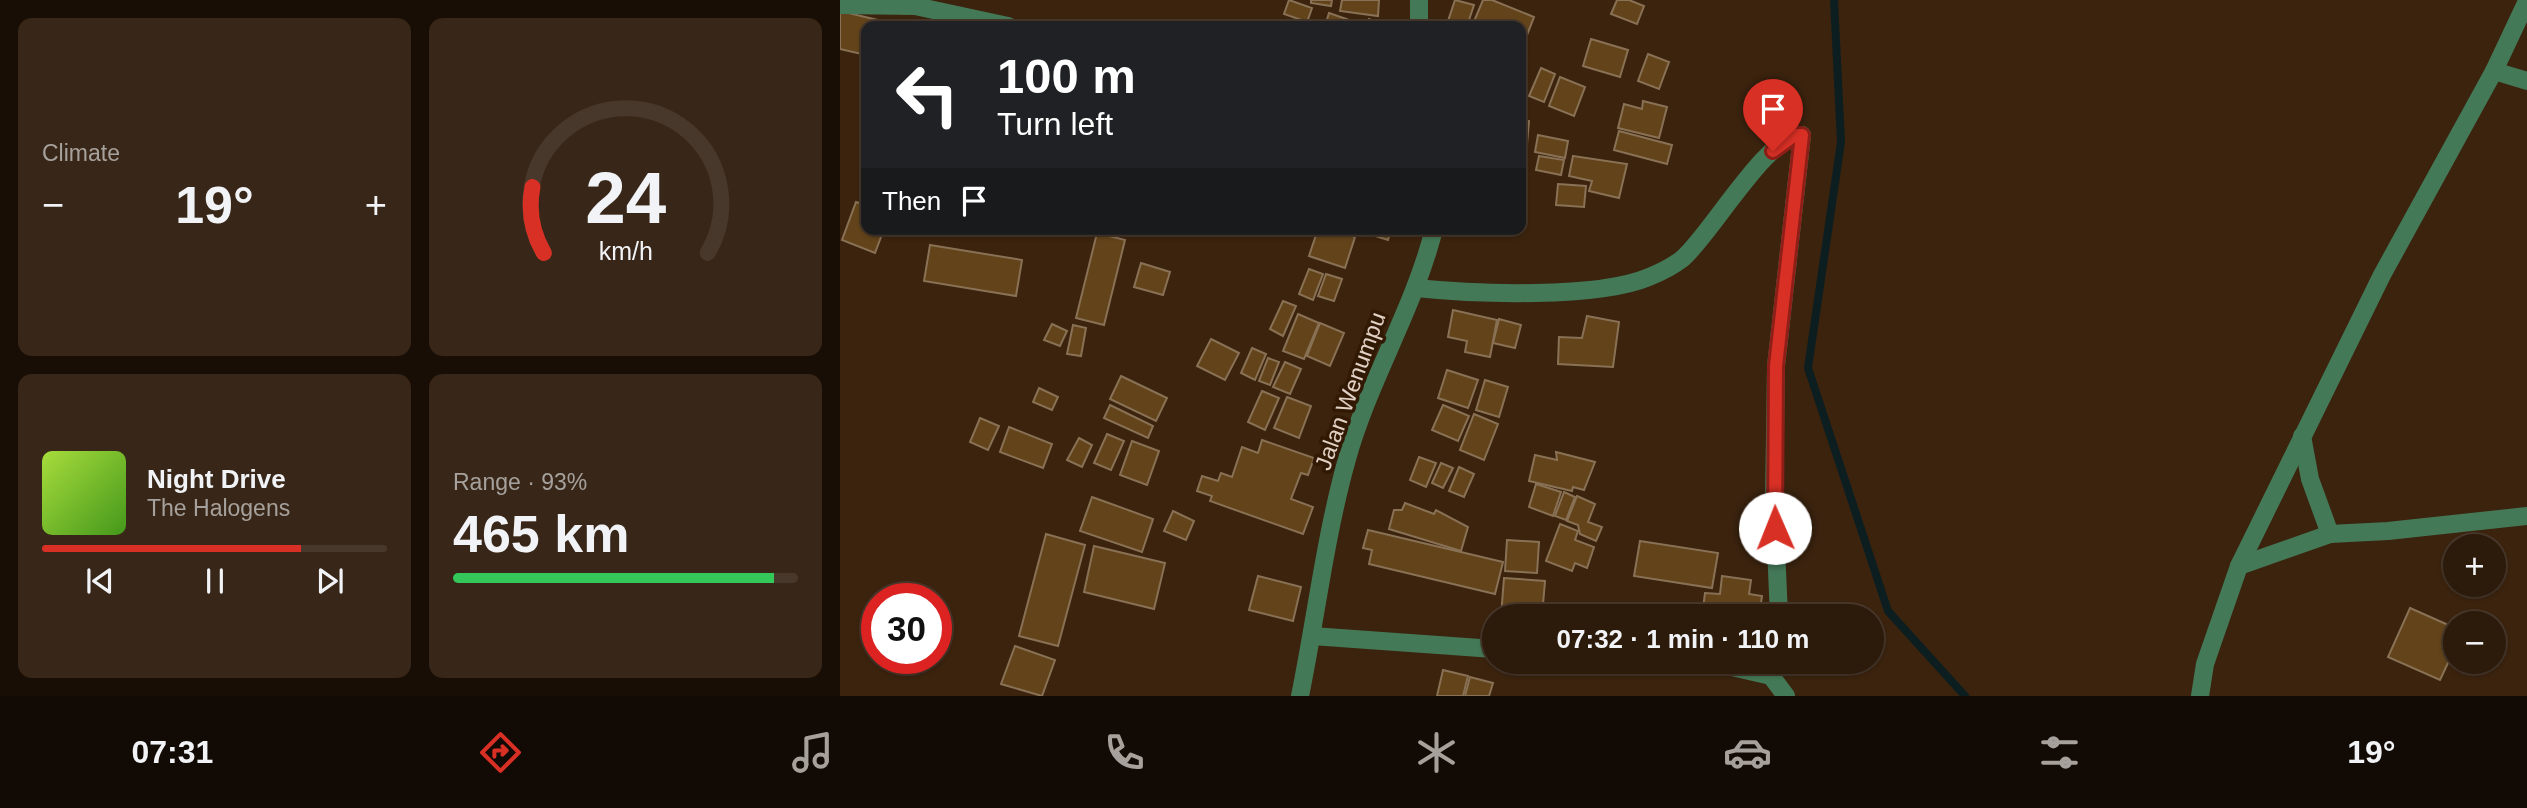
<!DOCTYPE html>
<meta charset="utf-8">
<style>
:root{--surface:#2c1a0a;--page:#382718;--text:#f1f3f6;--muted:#a6a19c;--line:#48382b;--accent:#d93025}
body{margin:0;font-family:Helvetica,sans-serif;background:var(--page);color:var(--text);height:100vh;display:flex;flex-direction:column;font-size:26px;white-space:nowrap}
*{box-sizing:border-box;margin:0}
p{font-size:23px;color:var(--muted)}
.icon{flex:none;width:38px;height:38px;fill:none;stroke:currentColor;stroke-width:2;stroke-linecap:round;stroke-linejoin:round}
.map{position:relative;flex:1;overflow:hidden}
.sheet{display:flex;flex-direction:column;gap:18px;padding:18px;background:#180e06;width:840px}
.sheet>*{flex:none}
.top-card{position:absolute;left:21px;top:21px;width:665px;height:214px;border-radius:14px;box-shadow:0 2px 5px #0004,0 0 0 2px var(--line);background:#202124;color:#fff;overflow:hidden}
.tools{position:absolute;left:1603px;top:534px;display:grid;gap:14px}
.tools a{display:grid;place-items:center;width:63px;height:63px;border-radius:50%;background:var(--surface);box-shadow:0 2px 5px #0004,0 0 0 2px var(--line);font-size:35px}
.speed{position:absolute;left:21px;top:583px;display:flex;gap:14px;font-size:35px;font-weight:700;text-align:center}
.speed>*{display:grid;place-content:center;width:91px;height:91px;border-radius:50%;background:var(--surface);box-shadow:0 2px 5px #0004,0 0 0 2px var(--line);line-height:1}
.speed .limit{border:10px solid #d22;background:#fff;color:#111}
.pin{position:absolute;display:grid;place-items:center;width:60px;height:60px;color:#fff;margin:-72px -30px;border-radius:50% 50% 50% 0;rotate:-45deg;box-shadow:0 0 7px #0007}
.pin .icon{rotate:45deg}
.me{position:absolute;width:77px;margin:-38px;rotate:359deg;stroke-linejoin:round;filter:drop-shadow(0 0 5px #0008)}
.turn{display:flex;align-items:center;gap:24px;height:147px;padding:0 21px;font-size:32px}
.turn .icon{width:91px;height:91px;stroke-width:2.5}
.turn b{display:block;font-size:49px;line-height:60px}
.then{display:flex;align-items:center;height:66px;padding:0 21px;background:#0003;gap:14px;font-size:26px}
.big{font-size:52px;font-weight:700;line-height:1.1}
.sheet .tile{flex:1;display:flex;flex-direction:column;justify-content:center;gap:10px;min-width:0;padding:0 24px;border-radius:14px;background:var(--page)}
.sheet .dial{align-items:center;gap:0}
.dial svg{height:182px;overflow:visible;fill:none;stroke:var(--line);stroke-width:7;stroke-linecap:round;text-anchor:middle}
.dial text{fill:var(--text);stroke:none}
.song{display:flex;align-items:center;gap:21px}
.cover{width:84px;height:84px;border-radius:10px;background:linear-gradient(135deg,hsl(80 70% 55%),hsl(100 70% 35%))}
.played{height:7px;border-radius:4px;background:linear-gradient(90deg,var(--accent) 75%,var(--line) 75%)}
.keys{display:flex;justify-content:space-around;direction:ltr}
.heat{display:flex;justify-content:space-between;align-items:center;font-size:38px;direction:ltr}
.charge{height:10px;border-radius:5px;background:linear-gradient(90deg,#34c759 93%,var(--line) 0)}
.sheet .tiles{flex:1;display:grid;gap:18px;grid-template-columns:repeat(2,1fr)}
.trip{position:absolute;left:642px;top:604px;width:402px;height:70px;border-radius:35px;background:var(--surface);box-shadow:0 2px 5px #0004,0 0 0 2px var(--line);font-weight:700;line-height:70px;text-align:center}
.dock{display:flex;height:112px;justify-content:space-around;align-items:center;background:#120a04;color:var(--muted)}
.dock .icon{width:49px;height:49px}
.dock .selected{color:var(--accent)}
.dock b{font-size:32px;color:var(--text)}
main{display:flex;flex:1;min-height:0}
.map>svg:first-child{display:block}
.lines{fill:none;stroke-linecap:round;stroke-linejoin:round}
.stream{stroke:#0d1e20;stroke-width:8}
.building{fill:#62431a;stroke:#897155;stroke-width:2}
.minor{stroke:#447957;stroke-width:18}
.route-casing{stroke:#8d1f18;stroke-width:18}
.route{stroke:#d93025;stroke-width:12}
.labels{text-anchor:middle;stroke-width:7;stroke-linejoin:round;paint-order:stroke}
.street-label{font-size:23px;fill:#e2d1c5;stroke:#311904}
</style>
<main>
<section class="sheet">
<div class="tiles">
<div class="tile"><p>Climate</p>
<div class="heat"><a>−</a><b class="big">19°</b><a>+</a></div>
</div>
<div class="tile dial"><svg viewBox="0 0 100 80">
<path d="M14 69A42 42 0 1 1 86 69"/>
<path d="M14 69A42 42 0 0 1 9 40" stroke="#d93025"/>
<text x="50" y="56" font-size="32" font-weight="700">24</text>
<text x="50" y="72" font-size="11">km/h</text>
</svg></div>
<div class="tile">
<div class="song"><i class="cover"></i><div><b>Night Drive</b><p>The Halogens</p></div></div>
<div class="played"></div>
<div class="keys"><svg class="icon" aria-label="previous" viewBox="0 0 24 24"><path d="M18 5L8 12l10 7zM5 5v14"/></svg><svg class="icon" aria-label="pause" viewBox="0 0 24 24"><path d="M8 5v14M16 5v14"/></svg><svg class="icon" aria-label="next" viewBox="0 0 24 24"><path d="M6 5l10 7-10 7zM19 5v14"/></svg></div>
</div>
<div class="tile"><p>Range · 93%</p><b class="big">465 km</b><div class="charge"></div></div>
</div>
</section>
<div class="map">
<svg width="1687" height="696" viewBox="0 0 1687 696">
<rect width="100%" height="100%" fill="#3b230e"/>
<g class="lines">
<!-- stream -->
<polyline class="stream" points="994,0 1001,142 968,368 1048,611 1125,696"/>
</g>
<!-- building -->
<g class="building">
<polygon points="449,0 472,8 467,22 444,14"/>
<polygon points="471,0 492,0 491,6 471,3"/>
<polygon points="502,0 539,0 538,16 500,11"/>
<polygon points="615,0 634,5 627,26 607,24"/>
<polygon points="643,0 652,0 694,17 682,48 681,26 632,26"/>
<polygon points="777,0 789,0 804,6 797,24 771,14"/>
<polygon points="0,11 42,21 41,26 26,26 26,55 0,49"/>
<polygon points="489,13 521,24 520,26 485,26"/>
<polygon points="529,19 537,23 535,26 526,26"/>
<polygon points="751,39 788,50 780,77 743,66"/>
<polygon points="808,54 829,62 819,89 798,81"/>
<polygon points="681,58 687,60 681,84"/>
<polygon points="701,68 715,74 704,102 689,96"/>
<polygon points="720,77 745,87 734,116 709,106"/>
<polygon points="803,101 827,107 819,138 778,128 784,104 802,109"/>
<polygon points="681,120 689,121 686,156 681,156"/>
<polygon points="779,131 832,145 827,164 774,150"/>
<polygon points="698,135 728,141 725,158 695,152"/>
<polygon points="699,156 724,160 721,175 696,170"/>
<polygon points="733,156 787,164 779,198 749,191 752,181 729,176"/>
<polygon points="718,184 746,186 744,207 716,205"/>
<polygon points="16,202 26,205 26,229 44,229 35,253 2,240"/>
<polygon points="478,229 492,229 515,237 505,268 469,256"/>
<polygon points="513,229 551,229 548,240"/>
<polygon points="257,233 285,240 264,325 236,318"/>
<polygon points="90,245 182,260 176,296 84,281"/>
<polygon points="301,263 330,272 323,295 294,287"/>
<polygon points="469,269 483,274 473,300 459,294"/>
<polygon points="486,274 502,279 494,301 478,296"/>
<polygon points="443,301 456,306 443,336 430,329"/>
<polygon points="613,310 657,320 650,357 625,352 627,341 608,337"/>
<polygon points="458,314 479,323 464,359 443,351"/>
<polygon points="747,316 779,322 773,367 718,364 719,337 742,338"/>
<polygon points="659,319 681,325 675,348 653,343"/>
<polygon points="480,323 504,333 490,366 467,356"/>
<polygon points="212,324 227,331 220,346 204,340"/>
<polygon points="233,325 246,328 241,356 227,354"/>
<polygon points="371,339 399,353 385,380 357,366"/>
<polygon points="412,348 426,354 415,380 401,373"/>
<polygon points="428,358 439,362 430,385 419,381"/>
<polygon points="445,362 461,369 450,394 433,387"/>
<polygon points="607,370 638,380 628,408 598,398"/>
<polygon points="281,376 327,398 316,421 270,399"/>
<polygon points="645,380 668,387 659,417 636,410"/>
<polygon points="199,388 218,397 212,410 193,402"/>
<polygon points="422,391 439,398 425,430 408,422"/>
<polygon points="447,397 471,406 459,438 434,428"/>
<polygon points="270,405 313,426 308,438 264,418"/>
<polygon points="603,405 629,416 618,441 592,430"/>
<polygon points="634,414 658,424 644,460 620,450"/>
<polygon points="140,418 159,426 148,450 130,442"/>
<polygon points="169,427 212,444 203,468 160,452"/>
<polygon points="267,434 284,441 271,470 254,463"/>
<polygon points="239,438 252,445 242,467 227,460"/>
<polygon points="422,440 474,458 468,475 461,473 451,499 473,507 463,534 370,501 372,496 357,491 362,476 378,481 381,473 392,477 402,447 418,453"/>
<polygon points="292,441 319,451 307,485 280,475"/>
<polygon points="716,452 755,462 744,490 733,487 732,491 689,481 695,455 717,460"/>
<polygon points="579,457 596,463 586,487 570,480"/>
<polygon points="601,463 613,468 603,488 592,483"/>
<polygon points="619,467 634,474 624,497 609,491"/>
<polygon points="696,484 721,492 713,516 689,507"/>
<polygon points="724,492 735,497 726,520 715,516"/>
<polygon points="737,496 755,504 748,522 762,527 756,541 740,534 738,525 727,521"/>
<polygon points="252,497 313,519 302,552 240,531"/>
<polygon points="565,503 594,514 596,510 628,527 621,551 549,529 554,510 562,510"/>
<polygon points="333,511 354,521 346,540 324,531"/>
<polygon points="720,524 738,531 735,540 754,547 747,568 735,563 732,571 706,561"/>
<polygon points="528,530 663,562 655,594 529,564 532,550 523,548"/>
<polygon points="206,534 245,545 218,646 179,636"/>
<polygon points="667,540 699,542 697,573 665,571"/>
<polygon points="800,541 878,553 872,588 794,576"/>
<polygon points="254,546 325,563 314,609 244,592"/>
<polygon points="418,576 461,587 453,621 409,610"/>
<polygon points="882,576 911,580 909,594 922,596 919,616 862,616 865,593 880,594"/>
<polygon points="664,578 705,581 702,616 661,616"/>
<polygon points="1570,608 1615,628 1615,648 1600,680 1548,657"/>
<polygon points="175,646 215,660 202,696 161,684"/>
<polygon points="603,670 628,676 623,696 597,696"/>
<polygon points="630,677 653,683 649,696 625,696"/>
</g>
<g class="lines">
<!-- minor -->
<g class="minor">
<polyline points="0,5 75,6 168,26"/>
<polyline points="579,26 579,0"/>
<polyline points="1654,71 1687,81"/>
<path d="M576,288C634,294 757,299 809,277C819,273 833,266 842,259C870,236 928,133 962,135L936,366L934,502L939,616"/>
<polyline points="1462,436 1470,479 1490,534"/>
<polyline points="1399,566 1490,534 1548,531 1687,516"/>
<polyline points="472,636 654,649"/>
<polyline points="870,662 931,676 946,696"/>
<path d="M460,696C476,618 485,537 507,459C529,380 574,309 594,229"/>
<polyline points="1360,696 1365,664 1399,566 1542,275 1654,71 1687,1"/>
</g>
</g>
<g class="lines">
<!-- route casing -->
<g class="route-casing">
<polyline id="route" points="933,151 955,135 962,135 936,366 935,528"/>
</g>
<!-- route -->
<use href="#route" class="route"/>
</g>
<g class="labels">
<!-- street labels -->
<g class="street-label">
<text transform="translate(510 391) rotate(-70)" y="8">Jalan Wenumpu</text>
</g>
</g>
</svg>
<div class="tools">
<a>+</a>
<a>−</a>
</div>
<div class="speed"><div class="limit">30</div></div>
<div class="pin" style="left:933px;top:151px;background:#d93025"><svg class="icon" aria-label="arrive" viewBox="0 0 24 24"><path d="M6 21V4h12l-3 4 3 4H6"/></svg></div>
<svg class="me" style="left:935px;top:528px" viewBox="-20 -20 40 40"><circle r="19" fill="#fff"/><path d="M0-13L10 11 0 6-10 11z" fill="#d93025"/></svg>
<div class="trip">07:32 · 1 min · 110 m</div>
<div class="top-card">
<div class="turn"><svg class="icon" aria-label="left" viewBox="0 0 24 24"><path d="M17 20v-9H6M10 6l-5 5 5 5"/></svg><div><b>100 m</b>Turn left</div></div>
<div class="then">Then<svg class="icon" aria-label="arrive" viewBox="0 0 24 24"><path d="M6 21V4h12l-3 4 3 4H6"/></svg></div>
</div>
</div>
</main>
<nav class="dock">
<b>07:31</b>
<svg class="icon selected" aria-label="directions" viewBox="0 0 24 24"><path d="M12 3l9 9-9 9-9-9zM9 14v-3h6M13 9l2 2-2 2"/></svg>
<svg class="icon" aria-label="music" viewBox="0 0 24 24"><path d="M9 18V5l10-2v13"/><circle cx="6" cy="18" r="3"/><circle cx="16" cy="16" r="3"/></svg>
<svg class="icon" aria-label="phone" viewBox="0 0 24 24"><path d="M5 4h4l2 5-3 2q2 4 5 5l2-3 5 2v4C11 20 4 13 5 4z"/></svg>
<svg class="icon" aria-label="climate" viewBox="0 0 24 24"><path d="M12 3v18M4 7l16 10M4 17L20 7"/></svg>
<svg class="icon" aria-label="car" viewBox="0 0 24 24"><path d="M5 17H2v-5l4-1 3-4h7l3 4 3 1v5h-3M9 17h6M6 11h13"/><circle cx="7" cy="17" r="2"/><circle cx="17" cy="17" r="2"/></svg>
<svg class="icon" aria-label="filters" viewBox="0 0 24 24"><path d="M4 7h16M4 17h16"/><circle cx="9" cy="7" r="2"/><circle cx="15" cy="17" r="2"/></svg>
<b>19°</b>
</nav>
